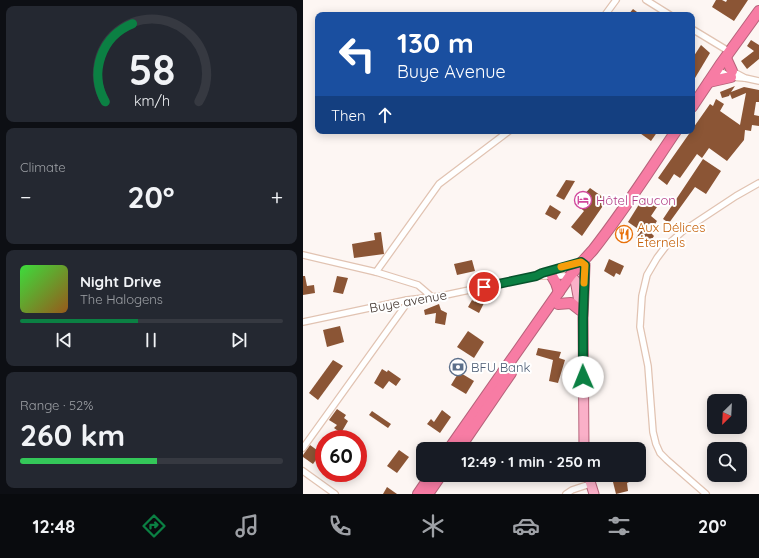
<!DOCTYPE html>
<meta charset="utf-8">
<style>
:root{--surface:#171b24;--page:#242831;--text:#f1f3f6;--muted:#9ea1a6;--line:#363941;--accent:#0b8043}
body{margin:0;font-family:Quicksand,sans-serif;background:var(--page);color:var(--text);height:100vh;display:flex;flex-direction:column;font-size:15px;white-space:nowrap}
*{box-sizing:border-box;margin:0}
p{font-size:13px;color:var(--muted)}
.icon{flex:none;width:22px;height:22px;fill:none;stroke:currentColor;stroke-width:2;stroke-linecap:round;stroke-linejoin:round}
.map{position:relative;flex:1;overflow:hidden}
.drawer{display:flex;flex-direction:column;gap:6px;padding:6px;background:#0d0f14;width:303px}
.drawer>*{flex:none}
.top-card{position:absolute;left:12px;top:12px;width:380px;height:122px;border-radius:8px;box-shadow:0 2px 10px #0003;background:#1a4fa0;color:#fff;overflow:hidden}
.needle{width:26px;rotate:204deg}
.buttons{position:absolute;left:404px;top:394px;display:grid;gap:8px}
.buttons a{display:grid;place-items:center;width:40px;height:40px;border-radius:8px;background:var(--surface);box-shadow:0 2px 10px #0003;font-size:20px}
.speed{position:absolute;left:12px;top:430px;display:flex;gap:8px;font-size:20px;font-weight:700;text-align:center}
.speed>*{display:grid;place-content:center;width:52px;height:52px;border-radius:50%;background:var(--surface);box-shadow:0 2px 10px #0003;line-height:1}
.speed .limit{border:6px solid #d22;background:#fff;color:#111}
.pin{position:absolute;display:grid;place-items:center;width:34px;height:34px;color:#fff;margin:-17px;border:2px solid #fff;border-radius:50%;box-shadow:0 1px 4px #0007}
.me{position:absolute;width:44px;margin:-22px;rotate:359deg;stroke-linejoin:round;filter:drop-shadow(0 0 3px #0008)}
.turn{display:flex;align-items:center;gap:14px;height:84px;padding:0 16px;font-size:18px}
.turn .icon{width:52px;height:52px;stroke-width:2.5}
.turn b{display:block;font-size:28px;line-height:34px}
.then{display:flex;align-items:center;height:38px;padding:0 16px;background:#0003;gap:8px;font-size:15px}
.big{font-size:30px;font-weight:700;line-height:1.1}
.drawer .widget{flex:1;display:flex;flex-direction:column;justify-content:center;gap:6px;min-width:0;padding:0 14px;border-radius:8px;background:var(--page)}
.drawer .dial{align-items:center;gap:0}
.dial svg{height:104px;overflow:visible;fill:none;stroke:var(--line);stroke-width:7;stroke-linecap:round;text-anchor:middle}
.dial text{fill:var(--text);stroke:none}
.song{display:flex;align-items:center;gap:12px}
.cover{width:48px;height:48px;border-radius:6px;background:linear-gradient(135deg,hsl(120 70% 55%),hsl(30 70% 35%))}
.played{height:4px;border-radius:2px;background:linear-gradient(90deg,var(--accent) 45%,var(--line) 45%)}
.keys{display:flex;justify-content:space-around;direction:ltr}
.heat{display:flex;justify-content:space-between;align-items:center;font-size:22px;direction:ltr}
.charge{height:6px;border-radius:3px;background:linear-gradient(90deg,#34c759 52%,var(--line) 0)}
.trip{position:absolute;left:113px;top:442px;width:230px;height:40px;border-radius:8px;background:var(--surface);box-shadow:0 2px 10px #0003;font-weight:700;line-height:40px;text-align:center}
.tabs{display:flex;height:64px;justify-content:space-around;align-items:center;background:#090b0e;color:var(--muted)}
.tabs .icon{width:28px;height:28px}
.tabs .active{color:var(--accent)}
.tabs b{font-size:18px;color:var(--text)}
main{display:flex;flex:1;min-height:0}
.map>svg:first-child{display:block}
.building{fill:#8b5535}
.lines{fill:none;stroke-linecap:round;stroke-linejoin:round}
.street-casing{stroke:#e1c3b2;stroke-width:8}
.primary-casing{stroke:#b7637b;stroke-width:11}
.highway-casing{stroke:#b7637b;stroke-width:12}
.street{stroke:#fff;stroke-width:5.5}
.primary{stroke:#fab0c8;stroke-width:9}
.highway{stroke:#f77ca4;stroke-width:10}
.route-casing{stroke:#07532c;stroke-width:10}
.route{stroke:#0b8043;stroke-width:7}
.slow{stroke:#f59e0b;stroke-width:7}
.labels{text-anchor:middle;stroke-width:4;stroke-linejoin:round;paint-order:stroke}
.hotel-label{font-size:13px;fill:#b23c85;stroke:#fff;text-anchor:start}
.food-label{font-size:13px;fill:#c56008;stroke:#fff;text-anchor:start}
.street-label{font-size:13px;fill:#41342e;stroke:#fff}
.service-label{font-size:13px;fill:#4e5e75;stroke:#fff;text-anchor:start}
</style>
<main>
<section class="drawer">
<div class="widget dial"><svg viewBox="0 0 100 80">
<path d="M14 69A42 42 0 1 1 86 69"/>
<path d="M14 69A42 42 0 0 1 35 9" stroke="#0b8043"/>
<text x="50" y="56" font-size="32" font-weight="700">58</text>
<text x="50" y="72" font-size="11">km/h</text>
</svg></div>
<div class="widget"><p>Climate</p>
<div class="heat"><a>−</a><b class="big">20°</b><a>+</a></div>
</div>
<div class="widget">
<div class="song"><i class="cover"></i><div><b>Night Drive</b><p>The Halogens</p></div></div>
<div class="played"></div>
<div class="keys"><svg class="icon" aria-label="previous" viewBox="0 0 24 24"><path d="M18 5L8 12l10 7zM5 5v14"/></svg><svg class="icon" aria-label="pause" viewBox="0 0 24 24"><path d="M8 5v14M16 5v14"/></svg><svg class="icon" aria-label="next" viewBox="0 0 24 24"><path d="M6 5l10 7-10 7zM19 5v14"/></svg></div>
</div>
<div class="widget"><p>Range · 52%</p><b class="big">260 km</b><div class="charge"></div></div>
</section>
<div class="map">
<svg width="456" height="494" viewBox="0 0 456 494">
<rect width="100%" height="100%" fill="#fdf6f3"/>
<!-- building -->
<g class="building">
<polygon points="413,0 419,0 423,2 424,0 445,0 431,21 409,7"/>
<polygon points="330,9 338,15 325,15"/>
<polygon points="448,40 456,45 456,59 444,69 438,61 451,51 444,46"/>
<polygon points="398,45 407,53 389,83 389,59"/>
<polygon points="432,86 428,92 441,87 456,90 456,102 453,102 451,115 456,116 456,126 449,125 448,131 442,130 441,140 424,161 406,148 399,158 394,154 377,178 371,174 364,185 355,178 407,104 410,106 413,99 421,104 417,111 437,125 443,93 429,99 427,94 426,96 419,98 417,92"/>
<polygon points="334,131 355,131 348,141"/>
<polygon points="400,159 418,171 403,194 392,187 366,223 360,219"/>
<polygon points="263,180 272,181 261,200 253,196"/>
<polygon points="287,188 304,200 279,236 268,227 281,211 273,204"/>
<polygon points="340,198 354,207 348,216 354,221 347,232 351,236 345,245 333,238 338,231 325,222"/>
<polygon points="247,205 258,212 253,220 242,214"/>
<polygon points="78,232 81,254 51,258 49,244 72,240 71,233"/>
<polygon points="306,259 321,266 317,275 313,273 311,277 301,271"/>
<polygon points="169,260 172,271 154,275 151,264"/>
<polygon points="0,276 2,276 4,286 11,285 12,293 0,295"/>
<polygon points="34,276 45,278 40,294 30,292"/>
<polygon points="173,299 181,303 176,313 165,307 169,300 172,302"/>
<polygon points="136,304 138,310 144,313 142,325 132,323 133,313 122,315 121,310"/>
<polygon points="37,326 41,342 24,347 20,330"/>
<polygon points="165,331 181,342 171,358 154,347"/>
<polygon points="235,348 258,352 256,358 262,360 255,383 246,381 250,360 233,355"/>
<polygon points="30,360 40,366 15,400 6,393"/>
<polygon points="79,369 84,372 85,370 98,379 93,386 86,381 80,389 71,383"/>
<polygon points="156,372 171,381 163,394 148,385"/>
<polygon points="34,409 43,415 41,418 45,421 38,433 31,428 34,425 26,420"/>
<polygon points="139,410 148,417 137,433 124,424 128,419 131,422"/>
<polygon points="69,411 88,424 85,428 66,415"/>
<polygon points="7,445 18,453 10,464 0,457 0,455"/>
<polygon points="96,450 106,457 94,473 84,466"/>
<polygon points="324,476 326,482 324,483 325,491 313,494 309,478"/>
<polygon points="84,487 94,494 80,494"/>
</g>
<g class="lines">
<!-- street casing -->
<g class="street-casing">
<g id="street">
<polyline points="343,0 367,15"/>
<polyline points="302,15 313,0"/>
<polyline points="389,29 427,52"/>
<polyline points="414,70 428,77 441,78"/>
<polyline points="427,70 442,78 456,81"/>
<polyline points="0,255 73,272 115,285 129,297"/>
<polyline points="73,272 136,184 206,131"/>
<polyline points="233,276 267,276"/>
<polyline points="0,322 104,300 138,296 223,278 277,262"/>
<polyline points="0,448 102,306 104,300"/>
<polyline points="0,471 32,494"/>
<polyline points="263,494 269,490 287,484"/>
<polyline points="403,494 364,460 357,453 353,444 350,432 345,366 337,327 339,296 344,275 354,258 363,246 380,231 433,196 456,183"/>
</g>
</g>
<!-- primary casing -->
<g class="primary-casing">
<g id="primary">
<polyline points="278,262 282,265 280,318 281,449"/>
<polyline points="267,276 272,280 277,307"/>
<polyline points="285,475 291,494"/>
</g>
</g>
<!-- highway casing -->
<g class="highway-casing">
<g id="highway">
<polyline points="423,58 429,71"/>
<polyline points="406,82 428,77"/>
<polyline points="389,107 417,65 456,11"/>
<polyline points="249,276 253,283 256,292"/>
<polyline points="255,304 268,303 277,310"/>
<path d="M146,449L267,276C274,267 282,259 290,250C320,212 346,171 373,131"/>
<polyline points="156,449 208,373"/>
<polyline points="115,494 128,475"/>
<polyline points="125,494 138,475"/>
</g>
</g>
<!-- street -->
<use href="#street" class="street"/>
<!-- primary -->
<use href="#primary" class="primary"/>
<!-- highway -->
<use href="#highway" class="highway"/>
</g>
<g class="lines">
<!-- route casing -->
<g class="route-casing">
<polyline id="route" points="181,287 233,276 239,273 278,262 282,265 280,318 280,377"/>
</g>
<!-- route -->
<use href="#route" class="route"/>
<!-- slow -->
<polyline class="slow" points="258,267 278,262 282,265 281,283"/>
</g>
<!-- icons -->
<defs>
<g id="hotel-ring" transform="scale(0.9)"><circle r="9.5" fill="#fff" stroke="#d1479c" stroke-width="1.5"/><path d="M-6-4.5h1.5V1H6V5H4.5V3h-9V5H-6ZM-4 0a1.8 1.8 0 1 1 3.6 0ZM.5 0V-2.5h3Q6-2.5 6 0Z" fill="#d1479c"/></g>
<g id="restaurant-ring" transform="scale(0.9)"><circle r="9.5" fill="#fff" stroke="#e8710a" stroke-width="1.5"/><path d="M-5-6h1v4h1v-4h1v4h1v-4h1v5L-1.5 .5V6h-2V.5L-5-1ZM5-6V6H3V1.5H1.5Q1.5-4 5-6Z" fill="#e8710a"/></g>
<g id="bank-ring" transform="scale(0.9)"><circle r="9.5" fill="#fff" stroke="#5c6f8a" stroke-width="1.5"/><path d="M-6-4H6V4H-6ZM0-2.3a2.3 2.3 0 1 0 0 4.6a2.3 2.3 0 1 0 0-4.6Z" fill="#5c6f8a"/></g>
</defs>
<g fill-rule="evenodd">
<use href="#hotel-ring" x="280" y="200"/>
<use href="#restaurant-ring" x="321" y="234"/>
<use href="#bank-ring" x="155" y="367"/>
</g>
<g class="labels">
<!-- hotel labels -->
<g class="hotel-label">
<text x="293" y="205">Hôtel Faucon</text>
</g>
<!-- food labels -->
<g class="food-label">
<text x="334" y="232">Aux Délices<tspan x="334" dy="15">Éternels</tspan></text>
</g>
<!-- street labels -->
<g class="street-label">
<text transform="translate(105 301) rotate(-10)" y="5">Buye avenue</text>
</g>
<!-- service labels -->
<g class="service-label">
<text x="168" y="372">BFU Bank</text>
</g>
</g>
</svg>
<div class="buttons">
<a><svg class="needle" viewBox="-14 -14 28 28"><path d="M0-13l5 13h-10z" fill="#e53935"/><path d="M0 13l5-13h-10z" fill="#9ea1a6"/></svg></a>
<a><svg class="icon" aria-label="search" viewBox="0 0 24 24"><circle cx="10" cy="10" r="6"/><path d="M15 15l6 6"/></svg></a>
</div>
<div class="speed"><div class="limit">60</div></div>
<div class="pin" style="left:181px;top:287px;background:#d93025"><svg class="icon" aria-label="arrive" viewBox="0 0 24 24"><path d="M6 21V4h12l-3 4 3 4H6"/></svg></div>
<svg class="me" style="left:280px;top:377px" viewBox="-20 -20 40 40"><circle r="19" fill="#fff"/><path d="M0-13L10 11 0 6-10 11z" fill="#0b8043"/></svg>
<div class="trip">12:49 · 1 min · 250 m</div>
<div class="top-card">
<div class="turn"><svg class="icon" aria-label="left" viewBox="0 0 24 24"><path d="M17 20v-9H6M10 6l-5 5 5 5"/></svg><div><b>130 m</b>Buye Avenue</div></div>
<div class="then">Then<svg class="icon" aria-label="ahead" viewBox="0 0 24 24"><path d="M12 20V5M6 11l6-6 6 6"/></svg></div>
</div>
</div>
</main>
<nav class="tabs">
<b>12:48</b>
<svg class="icon active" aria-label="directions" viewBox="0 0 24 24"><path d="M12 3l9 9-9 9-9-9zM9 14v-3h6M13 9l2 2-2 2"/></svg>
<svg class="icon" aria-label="music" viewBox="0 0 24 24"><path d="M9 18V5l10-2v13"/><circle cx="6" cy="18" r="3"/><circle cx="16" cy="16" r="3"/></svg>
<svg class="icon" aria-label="phone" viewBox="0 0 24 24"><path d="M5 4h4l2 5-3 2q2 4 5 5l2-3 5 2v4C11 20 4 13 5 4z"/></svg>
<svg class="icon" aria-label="climate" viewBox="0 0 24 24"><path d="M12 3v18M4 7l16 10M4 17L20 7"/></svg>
<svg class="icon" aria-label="car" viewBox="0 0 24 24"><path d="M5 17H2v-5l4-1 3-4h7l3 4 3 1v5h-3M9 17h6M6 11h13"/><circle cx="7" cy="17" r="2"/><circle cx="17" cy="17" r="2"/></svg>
<svg class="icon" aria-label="filters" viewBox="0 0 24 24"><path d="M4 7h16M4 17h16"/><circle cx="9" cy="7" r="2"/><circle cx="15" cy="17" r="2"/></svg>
<b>20°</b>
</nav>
